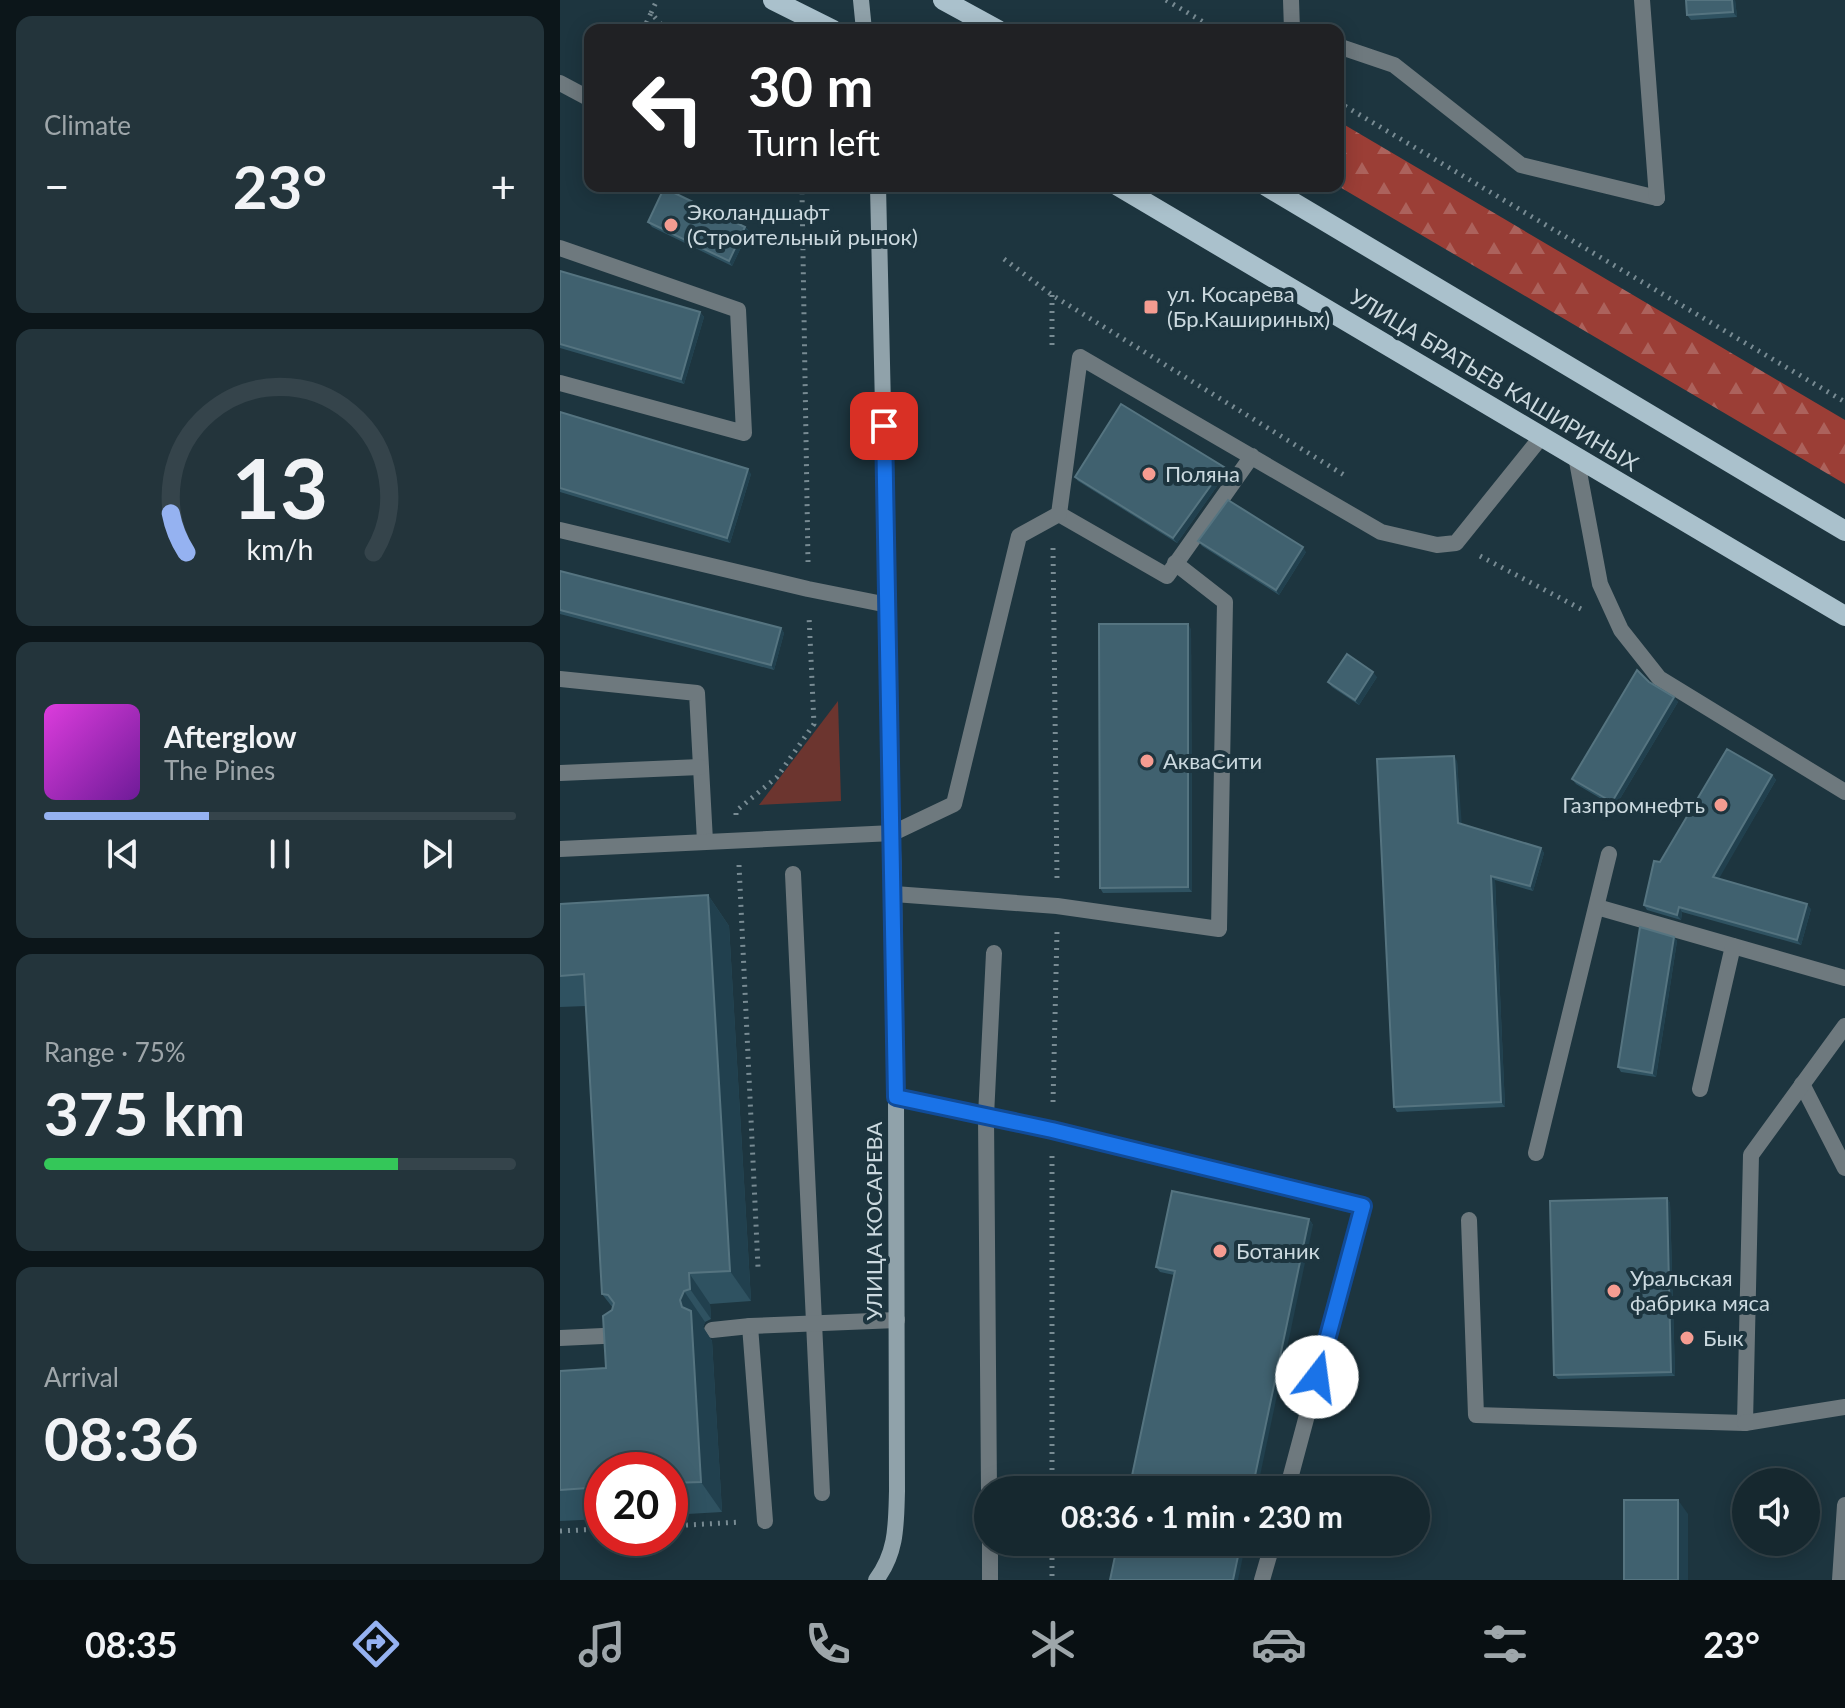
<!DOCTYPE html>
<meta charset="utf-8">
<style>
:root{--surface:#16282f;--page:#23343b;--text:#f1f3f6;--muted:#9ea6aa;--line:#35444b;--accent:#95b2f1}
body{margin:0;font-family:Lato,sans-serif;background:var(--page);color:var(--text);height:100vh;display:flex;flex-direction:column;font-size:30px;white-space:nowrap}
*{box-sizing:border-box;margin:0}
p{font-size:26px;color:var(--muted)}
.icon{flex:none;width:44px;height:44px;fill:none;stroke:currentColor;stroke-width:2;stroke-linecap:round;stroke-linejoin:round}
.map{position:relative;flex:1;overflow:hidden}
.panel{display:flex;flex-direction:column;gap:16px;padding:16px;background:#0c161a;width:560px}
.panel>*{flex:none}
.top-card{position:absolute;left:24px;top:24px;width:760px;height:168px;border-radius:16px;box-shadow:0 4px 20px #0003,0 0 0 2px var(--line);background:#202124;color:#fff;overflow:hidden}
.fabs{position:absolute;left:1172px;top:1468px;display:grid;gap:16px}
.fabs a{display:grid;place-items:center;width:88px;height:88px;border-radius:50%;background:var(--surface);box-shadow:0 4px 20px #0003,0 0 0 2px var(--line);font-size:40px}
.speed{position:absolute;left:24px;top:1452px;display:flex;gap:16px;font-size:40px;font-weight:700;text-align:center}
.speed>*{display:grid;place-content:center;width:104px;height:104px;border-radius:50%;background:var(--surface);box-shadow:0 4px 20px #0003,0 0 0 2px var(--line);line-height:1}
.speed .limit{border:12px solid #d22;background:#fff;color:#111}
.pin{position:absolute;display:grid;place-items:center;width:68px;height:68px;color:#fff;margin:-34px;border-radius:16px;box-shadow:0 4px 12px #0006}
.me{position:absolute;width:88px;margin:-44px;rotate:15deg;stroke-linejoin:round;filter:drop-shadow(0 0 6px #0008)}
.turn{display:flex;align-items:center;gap:28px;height:168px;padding:0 32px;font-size:36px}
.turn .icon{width:104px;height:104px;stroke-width:2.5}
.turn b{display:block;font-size:56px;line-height:68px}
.big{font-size:60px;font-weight:700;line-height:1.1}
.panel .card{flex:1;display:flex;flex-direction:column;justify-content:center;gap:12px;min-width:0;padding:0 28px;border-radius:16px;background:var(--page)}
.panel .dial{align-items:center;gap:0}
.dial svg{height:208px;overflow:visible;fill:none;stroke:var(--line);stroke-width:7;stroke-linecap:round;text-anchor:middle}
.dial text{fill:var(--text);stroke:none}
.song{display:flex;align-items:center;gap:24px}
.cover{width:96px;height:96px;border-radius:12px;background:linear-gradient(135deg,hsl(300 70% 55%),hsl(280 70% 35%))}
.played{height:8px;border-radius:4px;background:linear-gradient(90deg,var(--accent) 35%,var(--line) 35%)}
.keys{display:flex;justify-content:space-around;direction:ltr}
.heat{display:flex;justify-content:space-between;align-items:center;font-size:44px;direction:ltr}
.charge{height:12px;border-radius:6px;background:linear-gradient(90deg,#34c759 75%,var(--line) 0)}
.trip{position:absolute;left:414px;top:1476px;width:456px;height:80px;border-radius:40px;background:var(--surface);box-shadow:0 4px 20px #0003,0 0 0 2px var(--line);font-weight:700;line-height:80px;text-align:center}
.tab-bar{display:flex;height:128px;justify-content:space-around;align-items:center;background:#091013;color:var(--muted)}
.tab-bar .icon{width:56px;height:56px}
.tab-bar .current{color:var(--accent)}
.tab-bar b{font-size:36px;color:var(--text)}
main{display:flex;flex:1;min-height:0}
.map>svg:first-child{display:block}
.green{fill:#6c352f}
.forest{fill:url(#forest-firs)}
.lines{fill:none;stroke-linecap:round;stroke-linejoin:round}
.path{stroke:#788b93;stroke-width:5;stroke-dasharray:2 6;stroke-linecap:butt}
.service{stroke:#6e797e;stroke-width:16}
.minor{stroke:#6e797e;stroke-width:16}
.secondary{stroke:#90a2aa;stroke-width:16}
.primary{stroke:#aac1cc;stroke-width:20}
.wall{fill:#2f5261}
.shaded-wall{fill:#21404e}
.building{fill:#40616f;stroke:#557480;stroke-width:2}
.route-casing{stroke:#114b97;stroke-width:20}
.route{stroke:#1a73e8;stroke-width:14}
.poi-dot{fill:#f59c91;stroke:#1d353f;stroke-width:3}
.labels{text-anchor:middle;stroke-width:8;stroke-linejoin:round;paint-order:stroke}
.poi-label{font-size:22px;fill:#cbd9df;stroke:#1d353f;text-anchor:start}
.street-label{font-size:22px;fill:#cbd9df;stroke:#1d353f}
</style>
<main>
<section class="panel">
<div class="card"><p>Climate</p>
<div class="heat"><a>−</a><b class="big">23°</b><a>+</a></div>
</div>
<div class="card dial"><svg viewBox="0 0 100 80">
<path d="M14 69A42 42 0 1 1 86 69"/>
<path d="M14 69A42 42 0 0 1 8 54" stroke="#95b2f1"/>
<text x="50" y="56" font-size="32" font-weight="700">13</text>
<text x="50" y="72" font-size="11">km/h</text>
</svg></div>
<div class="card">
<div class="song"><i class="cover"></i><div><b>Afterglow</b><p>The Pines</p></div></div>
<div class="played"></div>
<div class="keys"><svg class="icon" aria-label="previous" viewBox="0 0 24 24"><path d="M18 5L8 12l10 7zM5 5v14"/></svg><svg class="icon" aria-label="pause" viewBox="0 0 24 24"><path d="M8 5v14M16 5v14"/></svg><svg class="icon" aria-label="next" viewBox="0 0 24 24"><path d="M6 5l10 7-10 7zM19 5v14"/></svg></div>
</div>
<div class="card"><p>Range · 75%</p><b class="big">375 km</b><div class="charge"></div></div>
<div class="card"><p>Arrival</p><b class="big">08:36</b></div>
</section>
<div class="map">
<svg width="1285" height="1580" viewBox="0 0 1285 1580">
<defs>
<pattern id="forest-firs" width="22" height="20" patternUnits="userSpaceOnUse" patternTransform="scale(2)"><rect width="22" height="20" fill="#9b3e36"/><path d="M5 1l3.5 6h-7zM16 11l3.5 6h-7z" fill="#ac625c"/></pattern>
</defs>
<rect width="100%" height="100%" fill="#1d353f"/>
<!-- green -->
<polygon class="green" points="278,701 281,801 199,805"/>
<!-- forest -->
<polygon class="forest" points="778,121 1285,420 1285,484 778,186"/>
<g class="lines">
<!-- path -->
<g class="path">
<polyline points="606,0 657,30"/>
<polyline points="91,13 97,0"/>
<polyline points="83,30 91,13 106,30"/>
<polyline points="778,102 1285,402"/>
<polyline points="237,186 242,192 248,562"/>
<polyline points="444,259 492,295 784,475"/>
<polyline points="492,295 492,350"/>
<polyline points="493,548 497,878"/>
<polyline points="920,556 1021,609"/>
<polyline points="176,815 176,811 217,777 254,724 249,616"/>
<polyline points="179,865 198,1267"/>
<polyline points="493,1102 497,932"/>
<polyline points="492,1156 492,1490"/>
<polyline points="110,1526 181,1522"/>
<polyline points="0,1531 42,1529"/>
<polyline points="492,1542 492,1580"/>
</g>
<!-- service -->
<g class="service">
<polyline points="731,0 732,30"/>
<polyline points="778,46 834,65 961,165 1097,198"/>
<polyline points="0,83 30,99"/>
<polyline points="0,248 178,310 184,433 0,383"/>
<polyline points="692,456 607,576 499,514 520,357 821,532 877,545 896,543 982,436"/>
<polyline points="1016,456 1040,584 1061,630 1099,678 1285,792"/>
<polyline points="0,530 248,589 328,605"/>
<polyline points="0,679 137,693 145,841"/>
<polyline points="0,773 140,767"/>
<polyline points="0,849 333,833 394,804 459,536 499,514"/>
<polyline points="233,874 262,1493"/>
<polyline points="334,894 497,906 659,929 665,602 615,563"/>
<polyline points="1037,907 1285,978"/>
<polyline points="1242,1084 1285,1168"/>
<polyline points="1140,1089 1173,946"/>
<polyline points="336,1097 492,1130 803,1206 727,1490"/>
<polyline points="976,1153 1049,854"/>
<polyline points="909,1220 916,1415 1185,1423 1191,1155 1285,1026"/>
<polyline points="190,1326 205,1521"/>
<polyline points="152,1330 190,1326 337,1320"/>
<polyline points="0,1338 64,1335"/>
<polyline points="1185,1423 1285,1407"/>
<polyline points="429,1490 426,1116 434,953"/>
<polyline points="430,1542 430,1580"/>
<polyline points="702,1580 713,1542"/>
<polyline points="1280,1580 1285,1505"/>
</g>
<!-- minor -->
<polyline class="minor" points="1082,0 1097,198"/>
<!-- secondary -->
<g class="secondary">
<polyline points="301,0 304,30"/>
<path d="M316,1580C337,1552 336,1525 337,1491L336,1097L334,894L318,186"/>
</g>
<!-- primary -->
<g class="primary">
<polyline points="213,0 273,30"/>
<polyline points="383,0 438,30"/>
<polyline points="558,186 1285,616"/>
<polyline points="706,186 1285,531"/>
</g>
</g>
<!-- wall -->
<g class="wall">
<polygon points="1175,0 1177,17 1131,20 1127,15"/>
<polygon points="88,222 185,227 189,231 172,266 92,227"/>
<polygon points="0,271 140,312 144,317 124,384 0,348"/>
<polygon points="0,412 191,474 170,543 0,492"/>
<polygon points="664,467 667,472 617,543 518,481 515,477"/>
<polygon points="638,541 746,552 719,595 642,546"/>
<polygon points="0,571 221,628 224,633 214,670 0,614"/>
<polygon points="631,629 632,892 543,893 540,888"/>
<polygon points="817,677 799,705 772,687 768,682"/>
<polygon points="1089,682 1118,702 1055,807 1016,784 1012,779"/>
<polygon points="897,761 901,824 981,848 984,853 973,891 935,880 945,1107 837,1112 834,1107"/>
<polygon points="1212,775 1216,780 1158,879 1251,909 1241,945 1122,912 1121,920 1087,910 1084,905 1100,862"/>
<polygon points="148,895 169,926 191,1301 150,1304 151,1319 145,1322 143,1327 152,1341 162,1512 110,1515 110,1470 42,1470 42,1519 0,1521 0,1371 46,1368 53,1308 42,1294 26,1006 0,1007 0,904"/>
<polygon points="1114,937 1117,941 1096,1077 1061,1072 1058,1067"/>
<polygon points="1107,1198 1110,1203 1115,1376 998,1379 994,1375"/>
<polygon points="749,1219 753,1225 614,1275 600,1272 596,1267"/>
</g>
<!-- shaded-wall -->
<g class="shaded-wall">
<polygon points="1172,0 1175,0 1177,17 1173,12"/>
<polygon points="185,227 189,231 172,266 169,261"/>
<polygon points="140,312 144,317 124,384 121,379"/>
<polygon points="664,467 667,472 617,543 613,538"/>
<polygon points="188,469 191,474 170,543 167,538"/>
<polygon points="743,547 746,552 719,595 716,590"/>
<polygon points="628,624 631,629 632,892 628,887"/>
<polygon points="221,628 224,633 214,670 211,665"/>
<polygon points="813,672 817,677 799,705 795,700"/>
<polygon points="1114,697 1118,702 1055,807 1052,802"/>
<polygon points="894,756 897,761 902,827 898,823"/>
<polygon points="1212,775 1216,780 1157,882 1153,877"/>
<polygon points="981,848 984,853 973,891 970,886"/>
<polygon points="931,876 935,880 945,1107 941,1102"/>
<polygon points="148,895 169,926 191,1301 170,1271"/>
<polygon points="1247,904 1251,909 1241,945 1237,940"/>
<polygon points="1119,907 1122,912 1121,920 1117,915"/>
<polygon points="1114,937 1117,941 1096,1077 1092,1073"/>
<polygon points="1107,1198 1110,1203 1115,1376 1111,1372"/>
<polygon points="749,1219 753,1225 697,1490 692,1490"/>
<polygon points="129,1273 150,1304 151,1319 130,1289"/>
<polygon points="124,1291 145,1322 143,1327 152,1341 162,1512 141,1482 120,1300"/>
<polygon points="1118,1500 1128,1514 1128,1580 1118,1580"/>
<polygon points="681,1542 686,1542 678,1580 673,1580"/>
</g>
<!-- building -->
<g class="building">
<polygon points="1126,0 1172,0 1173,12 1127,15"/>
<polygon points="104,188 185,227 169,261 88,222"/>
<polygon points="0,271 140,312 121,379 0,344"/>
<polygon points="561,404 664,467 613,538 515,477"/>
<polygon points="0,412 188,469 167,538 0,488"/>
<polygon points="668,500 743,547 716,590 638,541"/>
<polygon points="0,571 221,628 211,665 0,610"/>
<polygon points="539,624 628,624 628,887 540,888"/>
<polygon points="787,654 813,672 795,700 768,682"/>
<polygon points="1077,670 1089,682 1114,697 1052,802 1012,779"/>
<polygon points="1167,749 1212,775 1153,877 1247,904 1237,940 1119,907 1117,915 1084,905 1094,861 1100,862"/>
<polygon points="894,756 898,823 981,848 970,886 931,876 941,1102 834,1107 817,759"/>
<polygon points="148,895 170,1271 129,1273 130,1289 124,1291 120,1300 122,1307 131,1311 141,1482 110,1483 110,1470 42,1470 42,1487 0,1490 0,1371 46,1368 43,1316 52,1310 54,1303 48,1295 42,1294 24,974 0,976 0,904"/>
<polygon points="1080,927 1114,937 1092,1073 1058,1067"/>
<polygon points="612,1191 749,1219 692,1490 569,1490 615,1271 596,1267"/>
<polygon points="1107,1198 1111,1372 994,1375 990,1201"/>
<rect x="1064" y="1500" width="54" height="80"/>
<polygon points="558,1542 681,1542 673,1580 550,1580"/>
</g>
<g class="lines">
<!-- route casing -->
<g class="route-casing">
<polyline id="route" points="324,426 336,1097 492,1130 803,1206 757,1377"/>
</g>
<!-- route -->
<use href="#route" class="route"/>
</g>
<!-- markers -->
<g class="poi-dot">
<circle cx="111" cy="225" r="8"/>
<rect x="583" y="299" width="16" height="16" rx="4"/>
<circle cx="589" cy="474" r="8"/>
<circle cx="587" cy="761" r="8"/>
<circle cx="1161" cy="805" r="8"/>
<circle cx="660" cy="1251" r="8"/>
<circle cx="1054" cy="1291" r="8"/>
<circle cx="1127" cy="1338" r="8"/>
</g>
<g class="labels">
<!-- poi labels -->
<g class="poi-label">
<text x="127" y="220">Эколандшафт<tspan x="127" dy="25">(Строительный рынок)</tspan></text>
<text x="607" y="302">ул. Косарева<tspan x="607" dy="25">(Бр.Кашириных)</tspan></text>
<text x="605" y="482">Поляна</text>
<text x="603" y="769">АкваСити</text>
<text x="1145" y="813" text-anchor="end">Газпромнефть</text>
<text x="676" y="1259">Ботаник</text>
<text x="1070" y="1286">Уральская<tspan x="1070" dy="25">фабрика мяса</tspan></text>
<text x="1143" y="1346">Бык</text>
</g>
<!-- street labels -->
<g class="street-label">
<text transform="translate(934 380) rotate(31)" y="8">УЛИЦА БРАТЬЕВ КАШИРИНЫХ</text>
<text transform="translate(314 1221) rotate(-90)" y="8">УЛИЦА КОСАРЕВА</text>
</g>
</g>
</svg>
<div class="fabs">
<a><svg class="icon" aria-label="sound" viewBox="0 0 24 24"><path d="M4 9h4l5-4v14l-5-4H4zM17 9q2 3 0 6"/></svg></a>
</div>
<div class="speed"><div class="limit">20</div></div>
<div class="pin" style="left:324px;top:426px;background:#d93025"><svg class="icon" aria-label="arrive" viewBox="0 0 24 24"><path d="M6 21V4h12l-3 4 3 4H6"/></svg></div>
<svg class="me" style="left:757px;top:1377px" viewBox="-20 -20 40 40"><circle r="19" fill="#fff"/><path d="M0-13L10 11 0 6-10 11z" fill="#1a73e8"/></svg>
<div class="trip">08:36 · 1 min · 230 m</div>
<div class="top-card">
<div class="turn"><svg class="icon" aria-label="left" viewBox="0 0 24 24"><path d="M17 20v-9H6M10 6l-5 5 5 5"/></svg><div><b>30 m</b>Turn left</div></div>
</div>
</div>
</main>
<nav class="tab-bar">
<b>08:35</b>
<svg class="icon current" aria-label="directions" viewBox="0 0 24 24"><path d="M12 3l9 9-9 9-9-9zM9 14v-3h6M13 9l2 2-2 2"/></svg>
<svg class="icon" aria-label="music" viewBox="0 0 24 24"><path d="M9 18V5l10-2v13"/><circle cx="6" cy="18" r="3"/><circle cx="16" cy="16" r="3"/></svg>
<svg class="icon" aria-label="phone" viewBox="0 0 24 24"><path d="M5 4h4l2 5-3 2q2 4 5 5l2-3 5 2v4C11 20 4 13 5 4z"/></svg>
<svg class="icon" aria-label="climate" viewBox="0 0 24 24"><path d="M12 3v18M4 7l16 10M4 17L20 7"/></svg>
<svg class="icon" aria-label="car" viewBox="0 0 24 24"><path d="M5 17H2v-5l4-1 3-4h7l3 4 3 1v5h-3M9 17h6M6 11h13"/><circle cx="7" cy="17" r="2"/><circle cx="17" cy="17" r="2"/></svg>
<svg class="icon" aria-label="filters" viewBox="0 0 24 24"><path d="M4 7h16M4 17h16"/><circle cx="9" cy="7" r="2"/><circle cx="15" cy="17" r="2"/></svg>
<b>23°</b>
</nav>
